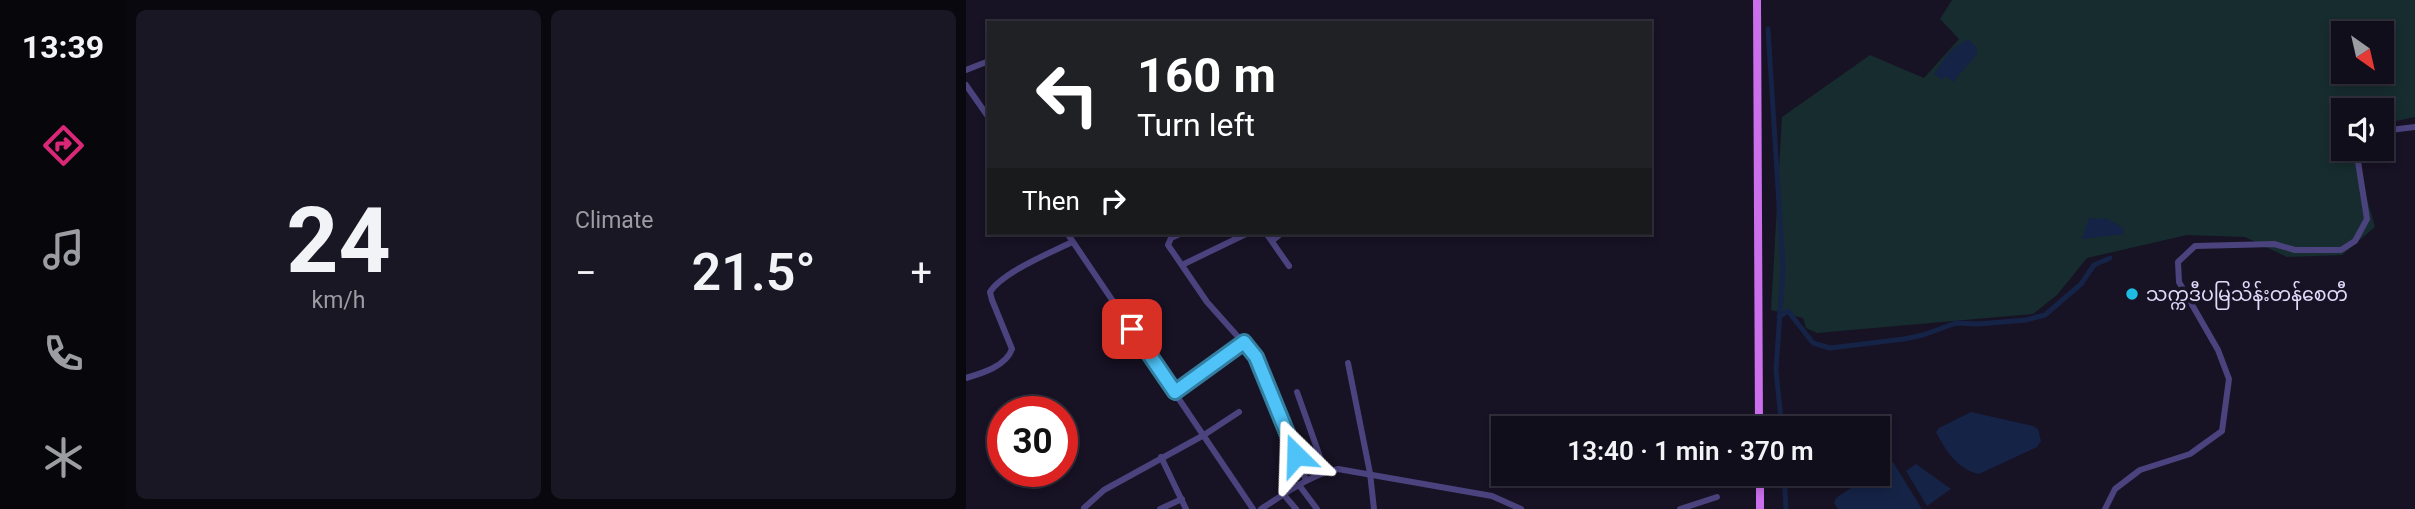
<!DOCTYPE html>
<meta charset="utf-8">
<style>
:root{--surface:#110e1b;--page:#1a1724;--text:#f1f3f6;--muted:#9c9ca3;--line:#302e3a;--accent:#db2777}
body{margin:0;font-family:Roboto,"Noto Sans Myanmar",sans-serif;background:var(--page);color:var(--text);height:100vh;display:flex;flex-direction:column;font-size:26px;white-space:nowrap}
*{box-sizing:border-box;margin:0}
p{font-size:23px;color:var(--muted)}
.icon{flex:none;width:38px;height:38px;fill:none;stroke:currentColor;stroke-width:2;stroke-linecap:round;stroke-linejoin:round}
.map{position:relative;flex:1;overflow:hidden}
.sheet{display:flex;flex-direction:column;gap:10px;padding:10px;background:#09080f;width:840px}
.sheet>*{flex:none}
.hud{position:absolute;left:21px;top:21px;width:665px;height:214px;border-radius:0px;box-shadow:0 4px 10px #0003,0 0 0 2px var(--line);background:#202124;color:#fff;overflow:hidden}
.needle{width:46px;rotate:146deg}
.tools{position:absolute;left:1365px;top:21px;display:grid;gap:14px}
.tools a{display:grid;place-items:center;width:63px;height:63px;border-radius:0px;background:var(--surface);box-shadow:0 4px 10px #0003,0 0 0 2px var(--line);font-size:35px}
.speed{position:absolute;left:21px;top:396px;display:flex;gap:14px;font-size:35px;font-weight:700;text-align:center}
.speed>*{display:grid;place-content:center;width:91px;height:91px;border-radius:50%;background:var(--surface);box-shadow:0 4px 10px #0003,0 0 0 2px var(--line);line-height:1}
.speed .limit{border:10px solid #d22;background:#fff;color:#111}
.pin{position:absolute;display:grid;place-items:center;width:60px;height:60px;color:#fff;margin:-30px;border-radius:14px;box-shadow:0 4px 10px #0006}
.me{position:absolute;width:77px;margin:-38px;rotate:338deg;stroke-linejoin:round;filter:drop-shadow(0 0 5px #0008)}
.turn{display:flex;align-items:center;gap:24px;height:147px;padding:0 35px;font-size:32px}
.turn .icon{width:91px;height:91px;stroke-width:2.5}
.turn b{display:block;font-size:49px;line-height:60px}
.then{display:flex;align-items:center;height:66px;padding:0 35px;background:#0003;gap:14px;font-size:26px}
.big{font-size:52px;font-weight:600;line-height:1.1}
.sheet .widget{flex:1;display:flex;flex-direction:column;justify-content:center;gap:10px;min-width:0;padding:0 24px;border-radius:10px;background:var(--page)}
.sheet .dial{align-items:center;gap:0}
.dial b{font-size:91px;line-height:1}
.heat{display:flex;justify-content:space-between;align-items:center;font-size:38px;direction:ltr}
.sheet .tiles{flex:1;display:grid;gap:10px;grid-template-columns:repeat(2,1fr)}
.trip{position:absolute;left:525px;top:416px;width:399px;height:70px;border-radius:0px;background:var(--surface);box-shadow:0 4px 10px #0003,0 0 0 2px var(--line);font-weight:600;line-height:70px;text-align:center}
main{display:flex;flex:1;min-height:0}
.dock{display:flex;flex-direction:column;width:126px;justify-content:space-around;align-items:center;background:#07060b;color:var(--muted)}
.dock .icon{width:49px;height:49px}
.dock .active{color:var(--accent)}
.dock b{font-size:32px;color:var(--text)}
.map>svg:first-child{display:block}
.green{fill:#162c2e;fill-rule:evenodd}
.water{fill:#152346}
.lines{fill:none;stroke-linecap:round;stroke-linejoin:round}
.canal{stroke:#152346;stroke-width:5}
.minor{stroke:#4b437e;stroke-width:6}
.major{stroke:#cb6fed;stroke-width:8}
.route-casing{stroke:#337fa1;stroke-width:18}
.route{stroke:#4fc3f7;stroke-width:12}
.poi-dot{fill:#1ebbe3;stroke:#171224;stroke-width:2.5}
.labels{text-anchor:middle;stroke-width:7;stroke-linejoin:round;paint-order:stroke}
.poi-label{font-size:19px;fill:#e1dafa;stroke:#171224;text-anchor:start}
</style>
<main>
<nav class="dock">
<b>13:39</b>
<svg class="icon active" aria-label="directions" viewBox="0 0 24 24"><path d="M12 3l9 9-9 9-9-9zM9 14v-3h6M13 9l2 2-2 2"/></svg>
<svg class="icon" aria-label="music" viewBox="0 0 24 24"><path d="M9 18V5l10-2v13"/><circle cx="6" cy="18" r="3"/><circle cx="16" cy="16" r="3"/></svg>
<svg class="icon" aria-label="phone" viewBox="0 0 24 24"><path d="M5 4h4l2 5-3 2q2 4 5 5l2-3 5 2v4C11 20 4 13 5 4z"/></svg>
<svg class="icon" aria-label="climate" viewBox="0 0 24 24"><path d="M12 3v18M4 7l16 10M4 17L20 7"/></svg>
</nav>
<section class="sheet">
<div class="tiles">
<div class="widget dial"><b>24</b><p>km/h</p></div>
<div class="widget"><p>Climate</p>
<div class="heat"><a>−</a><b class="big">21.5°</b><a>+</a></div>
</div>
</div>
</section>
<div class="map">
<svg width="1449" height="509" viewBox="0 0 1449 509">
<rect width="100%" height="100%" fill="#171224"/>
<!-- green -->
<path class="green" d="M986,0H1449V117L1416,124V110H1377V149H1387L1409,227L1376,255L1321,257L1279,237L1221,235L1121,258L1091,295L1067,314L851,333L840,328L837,318L805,310L816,117L904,55L958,78L993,39L974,19ZM1377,33H1416V72H1377Z"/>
<!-- water -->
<g class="water">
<path d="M1003,40L1010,47L1011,54L987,82L981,77L975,79L968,74C977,62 987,43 1003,40Z"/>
<polygon points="1123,218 1142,219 1157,228 1158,234 1116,239"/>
<path d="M1005,412L1067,426L1072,429L1075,441L1071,447L1013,474C992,470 979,450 970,432L973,428Z"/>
<polygon points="927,462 956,509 872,509 868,503 870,498 906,474 912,474 912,471"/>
<polygon points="950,464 985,489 961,506 940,471"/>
</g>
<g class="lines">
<!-- canal -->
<g class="canal">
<polyline points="802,29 817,268 810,370 816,429"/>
<polyline points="813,317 822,311 847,343 864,348 938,339 957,335 990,323 1012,324 1060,320 1079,315 1115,284 1128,265 1144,258"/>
<polyline points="818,474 820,509"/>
</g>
<!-- minor -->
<g class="minor">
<polyline points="0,70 23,61"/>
<polyline points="0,85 23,118"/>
<polyline points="1416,131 1449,127"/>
<polyline points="101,233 287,509"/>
<polyline points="216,233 205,238 202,245 241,302 290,357 340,480"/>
<polyline points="300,233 323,266"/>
<polyline points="306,241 316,233"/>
<polyline points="216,265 282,233"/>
<polyline points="382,363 404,473 408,509"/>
<path d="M0,378C17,373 40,366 46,349L26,300L24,292C37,272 84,253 106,242"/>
<polyline points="209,392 278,342"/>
<polyline points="331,392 359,471"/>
<polyline points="195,457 220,509"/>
<polyline points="333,485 351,509"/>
<polyline points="318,495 330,509"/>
<polyline points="118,508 138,490 238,435 273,412"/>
<polyline points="194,509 216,499"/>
<path d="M295,509C319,494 343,475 372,469L526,496L555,509"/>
<polyline points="714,509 751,497"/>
<polyline points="1139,509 1149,489 1174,470 1224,454 1256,431 1263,379 1252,350 1213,282 1212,262 1229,246 1308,244 1329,250 1375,250 1389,241 1401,219 1390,149"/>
</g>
<!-- major -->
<g class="major">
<polyline points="791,0 793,429"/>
<polyline points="794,474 794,509"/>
</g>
</g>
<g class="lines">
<!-- route casing -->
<g class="route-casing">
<polyline id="route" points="166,329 209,392 278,342 290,357 330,455"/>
</g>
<!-- route -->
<use href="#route" class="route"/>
</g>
<!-- markers -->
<circle class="poi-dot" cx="1166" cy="294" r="7"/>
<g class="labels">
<!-- poi labels -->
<g class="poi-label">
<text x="1180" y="301">သက္ကဒီပမြသိန်းတန်စေတီ</text>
</g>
</g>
</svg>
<div class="tools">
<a><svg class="needle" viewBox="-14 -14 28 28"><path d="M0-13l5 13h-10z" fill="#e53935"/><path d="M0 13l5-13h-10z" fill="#9c9ca3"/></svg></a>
<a><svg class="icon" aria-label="sound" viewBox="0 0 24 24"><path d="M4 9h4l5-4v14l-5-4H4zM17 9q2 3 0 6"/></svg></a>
</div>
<div class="speed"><div class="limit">30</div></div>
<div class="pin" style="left:166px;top:329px;background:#d93025"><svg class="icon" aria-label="arrive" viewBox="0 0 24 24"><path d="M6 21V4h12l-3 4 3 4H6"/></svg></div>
<svg class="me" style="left:330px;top:455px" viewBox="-20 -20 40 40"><path d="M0-17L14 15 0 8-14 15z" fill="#4fc3f7" stroke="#fff" stroke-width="4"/></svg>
<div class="trip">13:40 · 1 min · 370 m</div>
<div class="hud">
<div class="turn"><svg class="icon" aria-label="left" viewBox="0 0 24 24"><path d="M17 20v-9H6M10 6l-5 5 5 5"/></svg><div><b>160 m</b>Turn left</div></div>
<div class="then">Then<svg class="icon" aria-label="right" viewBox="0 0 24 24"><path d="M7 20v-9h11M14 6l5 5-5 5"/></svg></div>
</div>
</div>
</main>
